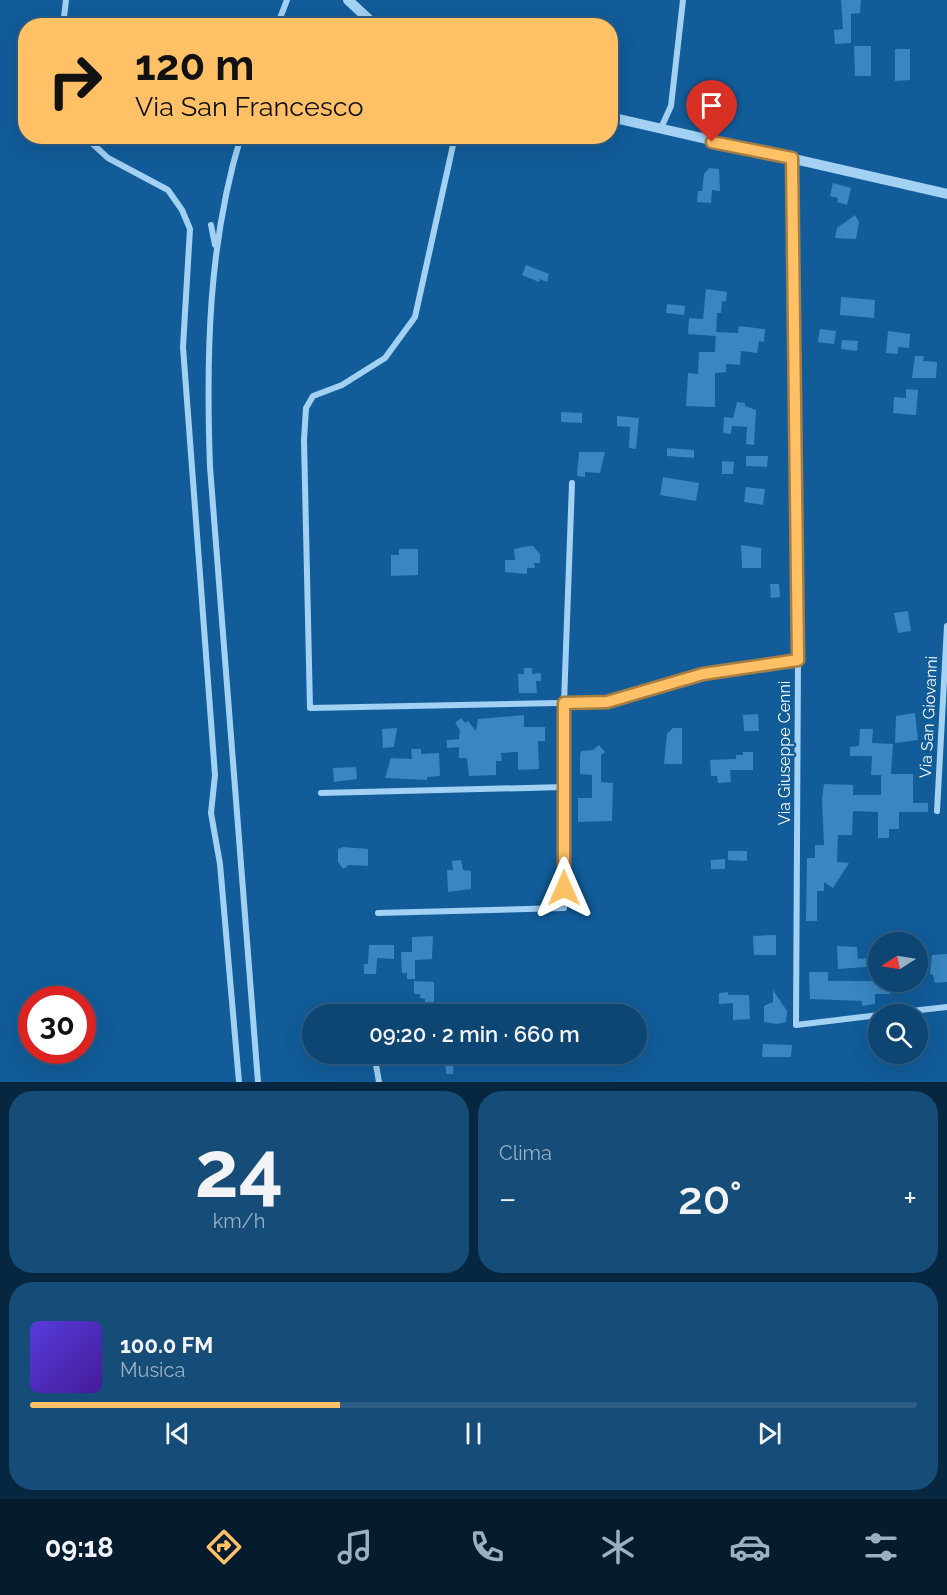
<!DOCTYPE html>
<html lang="it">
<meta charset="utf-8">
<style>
:root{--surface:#0d4573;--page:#164c78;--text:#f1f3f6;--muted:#9ab1c4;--line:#2d5d85;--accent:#ffc066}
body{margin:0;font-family:Raleway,sans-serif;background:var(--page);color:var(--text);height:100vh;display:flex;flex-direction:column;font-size:22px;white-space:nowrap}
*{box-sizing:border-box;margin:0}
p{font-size:20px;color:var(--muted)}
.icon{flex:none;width:33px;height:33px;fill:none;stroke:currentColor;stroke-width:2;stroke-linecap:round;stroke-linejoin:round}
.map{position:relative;height:1082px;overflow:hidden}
.panel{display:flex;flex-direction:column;gap:9px;padding:9px;background:#07263f;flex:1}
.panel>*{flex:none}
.top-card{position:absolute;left:18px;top:18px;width:600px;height:126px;border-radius:24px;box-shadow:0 6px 24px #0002,0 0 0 2px var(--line);background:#ffc066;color:#111;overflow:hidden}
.needle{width:39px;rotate:258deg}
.controls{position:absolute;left:868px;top:932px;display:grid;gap:12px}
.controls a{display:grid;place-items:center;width:60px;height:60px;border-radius:50%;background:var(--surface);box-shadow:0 6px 24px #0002,0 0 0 2px var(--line);font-size:30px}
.speed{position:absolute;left:18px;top:986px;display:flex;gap:12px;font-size:30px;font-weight:700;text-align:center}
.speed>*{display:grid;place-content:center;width:78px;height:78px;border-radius:50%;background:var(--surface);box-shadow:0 6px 24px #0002,0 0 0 2px var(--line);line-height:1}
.speed .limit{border:9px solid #d22;background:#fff;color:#111}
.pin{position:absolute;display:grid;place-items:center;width:51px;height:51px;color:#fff;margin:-62px -26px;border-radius:50% 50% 50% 0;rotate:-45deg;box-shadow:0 0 6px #0007}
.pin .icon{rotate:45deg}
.me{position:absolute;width:66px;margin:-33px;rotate:0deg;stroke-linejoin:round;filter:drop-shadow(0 0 4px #0008)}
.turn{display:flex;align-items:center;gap:21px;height:126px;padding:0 18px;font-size:27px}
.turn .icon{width:78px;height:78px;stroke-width:2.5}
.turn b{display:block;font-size:42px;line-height:51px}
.big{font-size:45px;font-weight:600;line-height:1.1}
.panel .widget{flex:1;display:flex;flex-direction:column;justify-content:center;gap:9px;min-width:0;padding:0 21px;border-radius:24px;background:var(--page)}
.panel .dial{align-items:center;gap:0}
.dial b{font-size:78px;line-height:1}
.song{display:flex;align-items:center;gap:18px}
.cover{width:72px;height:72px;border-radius:9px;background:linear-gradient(135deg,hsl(250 70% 55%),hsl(260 70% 35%))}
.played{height:6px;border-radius:3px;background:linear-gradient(90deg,var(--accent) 35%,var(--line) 35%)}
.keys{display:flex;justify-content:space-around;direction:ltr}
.heat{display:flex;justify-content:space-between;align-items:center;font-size:33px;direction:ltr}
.panel .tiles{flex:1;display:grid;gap:9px;grid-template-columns:1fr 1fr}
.widget:last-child{grid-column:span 2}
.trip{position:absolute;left:302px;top:1004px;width:345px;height:60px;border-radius:30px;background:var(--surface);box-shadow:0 6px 24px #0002,0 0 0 2px var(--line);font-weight:600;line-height:60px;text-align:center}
.tabs{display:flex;height:96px;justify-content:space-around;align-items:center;background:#051c2e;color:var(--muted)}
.tabs .icon{width:42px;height:42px}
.tabs .current{color:var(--accent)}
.tabs b{font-size:27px;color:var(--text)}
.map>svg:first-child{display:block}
.building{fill:#3986c1}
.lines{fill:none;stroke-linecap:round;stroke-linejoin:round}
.minor{stroke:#a2d1f4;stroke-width:6}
.tertiary{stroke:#a2d1f4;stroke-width:10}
.route-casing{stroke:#a67d42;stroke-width:15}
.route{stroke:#ffc066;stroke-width:10}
.labels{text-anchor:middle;stroke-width:4.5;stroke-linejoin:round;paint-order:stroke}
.street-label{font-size:16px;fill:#fff;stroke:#115c99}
</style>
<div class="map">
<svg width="947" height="1082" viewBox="0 0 947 1082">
<rect width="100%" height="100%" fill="#115c99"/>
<!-- building -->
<g class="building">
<polygon points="841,0 861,0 860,13 851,14 851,43 835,44 834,30 843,29"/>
<polygon points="854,46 871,46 871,76 855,76"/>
<polygon points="895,49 910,49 910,80 895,81"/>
<polygon points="709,168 719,169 720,191 712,190 711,203 697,202 698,191 702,191 704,174"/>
<polygon points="833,183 851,188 847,205 837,202 838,198 830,196"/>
<polygon points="855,215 859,222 856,239 835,238 837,228"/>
<polygon points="526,265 549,274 547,282 540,279 539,282 522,275"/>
<polygon points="706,289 727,292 726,302 722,301 721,313 717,313 716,336 688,334 689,318 703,319"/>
<polygon points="841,297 875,300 874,318 840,315"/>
<polygon points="667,304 685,306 684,315 666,313"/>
<polygon points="739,326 765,329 764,342 759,341 757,353 741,351 740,365 726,364 726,372 715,373 715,407 686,406 688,373 698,374 699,352 715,352 716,332 738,333"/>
<polygon points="820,329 836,331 834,344 818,342"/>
<polygon points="888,331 910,334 909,348 898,347 898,354 886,353"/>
<polygon points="842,340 858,341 857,351 841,349"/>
<polygon points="915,356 924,356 923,361 937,362 936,378 912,378"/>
<polygon points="906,389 918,390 916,415 893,413 894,397 906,398"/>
<polygon points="737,402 745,403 745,406 756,410 754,445 746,444 747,427 732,426 731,434 723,433 724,417 733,418"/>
<polygon points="561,412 582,413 582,423 561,422"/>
<polygon points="617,416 639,418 636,449 629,448 630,427 617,426"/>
<polygon points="667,448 694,450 694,458 667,456"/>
<polygon points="579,452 605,452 600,473 585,472 585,477 577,476"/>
<polygon points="746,456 768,456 767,467 746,466"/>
<polygon points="722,461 734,462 733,474 722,474"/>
<polygon points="663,477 699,483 696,501 660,495"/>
<polygon points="746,487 765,489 763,505 744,502"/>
<polygon points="741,545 761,548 761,568 742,568"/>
<polygon points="529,546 533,546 540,554 540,563 534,563 535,568 527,568 527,574 505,572 505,560 515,560 514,549"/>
<polygon points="399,549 418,549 418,575 391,576 391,555 399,555"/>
<polygon points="770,584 779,584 780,597 771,598"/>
<polygon points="908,611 911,631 898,633 894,613"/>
<polygon points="524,668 532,668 532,674 541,673 541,681 536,681 537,693 519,693 518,674 524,674"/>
<polygon points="915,713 918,740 895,743 896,716"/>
<polygon points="758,714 759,731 744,731 743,715"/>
<polygon points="524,715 524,727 545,727 545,741 538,741 539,769 518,770 518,752 501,753 502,761 496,761 496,775 469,776 467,758 459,758 459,747 447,748 447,740 459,739 460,730 455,723 461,718 465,723 468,721 476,731 478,719"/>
<polygon points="397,728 394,747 383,748 382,729"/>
<polygon points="673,728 682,728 682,764 664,764 667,734"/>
<polygon points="860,729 873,729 872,743 893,744 891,774 913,774 913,803 928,803 928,812 899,812 899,829 889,829 889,838 878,838 878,812 853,811 852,835 838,835 837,862 849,863 833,888 824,882 824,891 817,891 817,921 806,921 807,858 815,858 815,845 824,845 822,799 824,784 853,785 853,795 881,795 881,775 871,775 872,756 850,756 850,747 859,746"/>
<polygon points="599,745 605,752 601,755 601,782 613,783 612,821 578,822 578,798 592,798 592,775 580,774 580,757 581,751 593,750"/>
<polygon points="411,749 421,749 421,754 439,753 440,776 427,777 427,780 385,778 391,758 412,759"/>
<polygon points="743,752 753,752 753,770 730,770 731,782 718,783 717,776 711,776 710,760 736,759 736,755 743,755"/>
<polygon points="356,767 357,779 334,782 333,768"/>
<polygon points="343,847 368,849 368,866 349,865 343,869 338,862 338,849"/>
<polygon points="728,851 747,851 747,861 728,860"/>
<polygon points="725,859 725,869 711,869 711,860"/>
<polygon points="461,860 463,870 471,871 471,889 448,892 447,870 453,870 452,861"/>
<polygon points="776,935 776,955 754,955 753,936"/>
<polygon points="433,936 432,959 415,960 415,979 407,979 407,973 402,973 401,952 412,952 412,937"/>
<polygon points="369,945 394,945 394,959 377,958 376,974 364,974 364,964 368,964"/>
<polygon points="837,946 857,947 858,959 879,957 879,966 838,969"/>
<polygon points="947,954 947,982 935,983 933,975 930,974 932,955"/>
<polygon points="809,972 828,972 828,981 891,981 890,994 875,994 875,1004 862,1006 862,1001 810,999"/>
<polygon points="414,981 434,982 434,1004 425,1004 425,999 420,998 420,994 414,994"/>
<polygon points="773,990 787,1011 786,1022 777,1024 764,1022 764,1006 773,1002"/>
<polygon points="728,992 728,995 749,995 750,1019 733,1020 733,1003 719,1004 719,993"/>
<polygon points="763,1044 792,1045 791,1057 762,1057"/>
<polygon points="445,1053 454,1053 453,1074 446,1074"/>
</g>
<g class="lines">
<!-- minor -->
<g class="minor">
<polyline points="63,26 66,0"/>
<polyline points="277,26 287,0"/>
<polyline points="661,128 671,106 683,0"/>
<polyline points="84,136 108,158 168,190 182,210 190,229 183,347 215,775 211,813 220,864 239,1082"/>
<path d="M241,136C208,244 206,356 210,467L258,1082"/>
<polyline points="455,136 415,317 385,358 342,385 313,396 306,408 304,440 310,708 607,702 703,674 798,660"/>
<polyline points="792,158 798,660 796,1025 879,1015"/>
<polyline points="211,225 215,245"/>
<polyline points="321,793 564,787"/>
<polyline points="937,811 947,626"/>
<polyline points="378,913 564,908 564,703 572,483"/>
<polyline points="885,1014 947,1007"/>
<polyline points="374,1053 379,1082"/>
</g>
<!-- tertiary -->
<g class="tertiary">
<polyline points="348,0 376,26"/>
<polyline points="610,117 947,194"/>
</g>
</g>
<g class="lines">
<!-- route casing -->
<g class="route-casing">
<polyline id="route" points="564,888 564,703 607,702 703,674 798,660 792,158 712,142"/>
</g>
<!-- route -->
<use href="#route" class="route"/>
</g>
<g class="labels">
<!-- street labels -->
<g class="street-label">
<text transform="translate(928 717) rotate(-87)" y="6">Via San Giovanni</text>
<text transform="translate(784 753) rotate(-90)" y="6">Via Giuseppe Cenni</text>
</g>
</g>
</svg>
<div class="controls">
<a><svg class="needle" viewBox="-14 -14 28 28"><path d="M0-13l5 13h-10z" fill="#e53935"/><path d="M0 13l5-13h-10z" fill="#9ab1c4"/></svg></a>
<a><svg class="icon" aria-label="search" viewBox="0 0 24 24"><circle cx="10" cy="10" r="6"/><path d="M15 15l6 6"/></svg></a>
</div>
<div class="speed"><div class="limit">30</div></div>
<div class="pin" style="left:712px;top:142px;background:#d93025"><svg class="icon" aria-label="arrive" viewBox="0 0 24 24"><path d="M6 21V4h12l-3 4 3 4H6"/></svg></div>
<svg class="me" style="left:564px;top:888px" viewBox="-20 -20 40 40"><path d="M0-17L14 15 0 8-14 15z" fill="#ffc066" stroke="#fff" stroke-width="4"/></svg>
<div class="trip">09:20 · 2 min · 660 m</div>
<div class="top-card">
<div class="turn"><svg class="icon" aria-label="right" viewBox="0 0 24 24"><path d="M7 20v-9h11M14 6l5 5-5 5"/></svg><div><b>120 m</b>Via San Francesco</div></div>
</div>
</div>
<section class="panel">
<div class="tiles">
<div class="widget dial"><b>24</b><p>km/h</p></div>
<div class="widget"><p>Clima</p>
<div class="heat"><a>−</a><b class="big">20°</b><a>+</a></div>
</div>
<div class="widget">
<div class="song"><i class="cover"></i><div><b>100.0 FM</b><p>Musica</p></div></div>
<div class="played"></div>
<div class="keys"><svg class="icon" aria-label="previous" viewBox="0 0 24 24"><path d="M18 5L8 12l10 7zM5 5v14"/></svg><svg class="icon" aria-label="pause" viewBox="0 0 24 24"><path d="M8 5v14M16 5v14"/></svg><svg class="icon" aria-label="next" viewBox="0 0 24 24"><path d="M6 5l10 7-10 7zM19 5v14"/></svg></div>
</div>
</div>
</section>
<nav class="tabs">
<b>09:18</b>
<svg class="icon current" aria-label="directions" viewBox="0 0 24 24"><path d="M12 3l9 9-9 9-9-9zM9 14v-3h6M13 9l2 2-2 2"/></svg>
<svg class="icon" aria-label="music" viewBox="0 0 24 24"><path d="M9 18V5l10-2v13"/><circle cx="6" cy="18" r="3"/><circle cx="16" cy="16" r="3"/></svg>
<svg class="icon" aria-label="phone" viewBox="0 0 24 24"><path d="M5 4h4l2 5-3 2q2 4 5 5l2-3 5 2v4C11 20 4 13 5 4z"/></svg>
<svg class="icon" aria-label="climate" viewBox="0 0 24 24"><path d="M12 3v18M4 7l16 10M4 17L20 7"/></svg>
<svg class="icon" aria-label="car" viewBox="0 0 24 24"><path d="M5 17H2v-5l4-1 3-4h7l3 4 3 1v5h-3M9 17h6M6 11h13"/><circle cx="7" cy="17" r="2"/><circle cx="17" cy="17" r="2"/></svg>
<svg class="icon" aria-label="filters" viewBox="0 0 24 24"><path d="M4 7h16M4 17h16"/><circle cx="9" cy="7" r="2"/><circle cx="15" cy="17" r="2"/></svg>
</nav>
